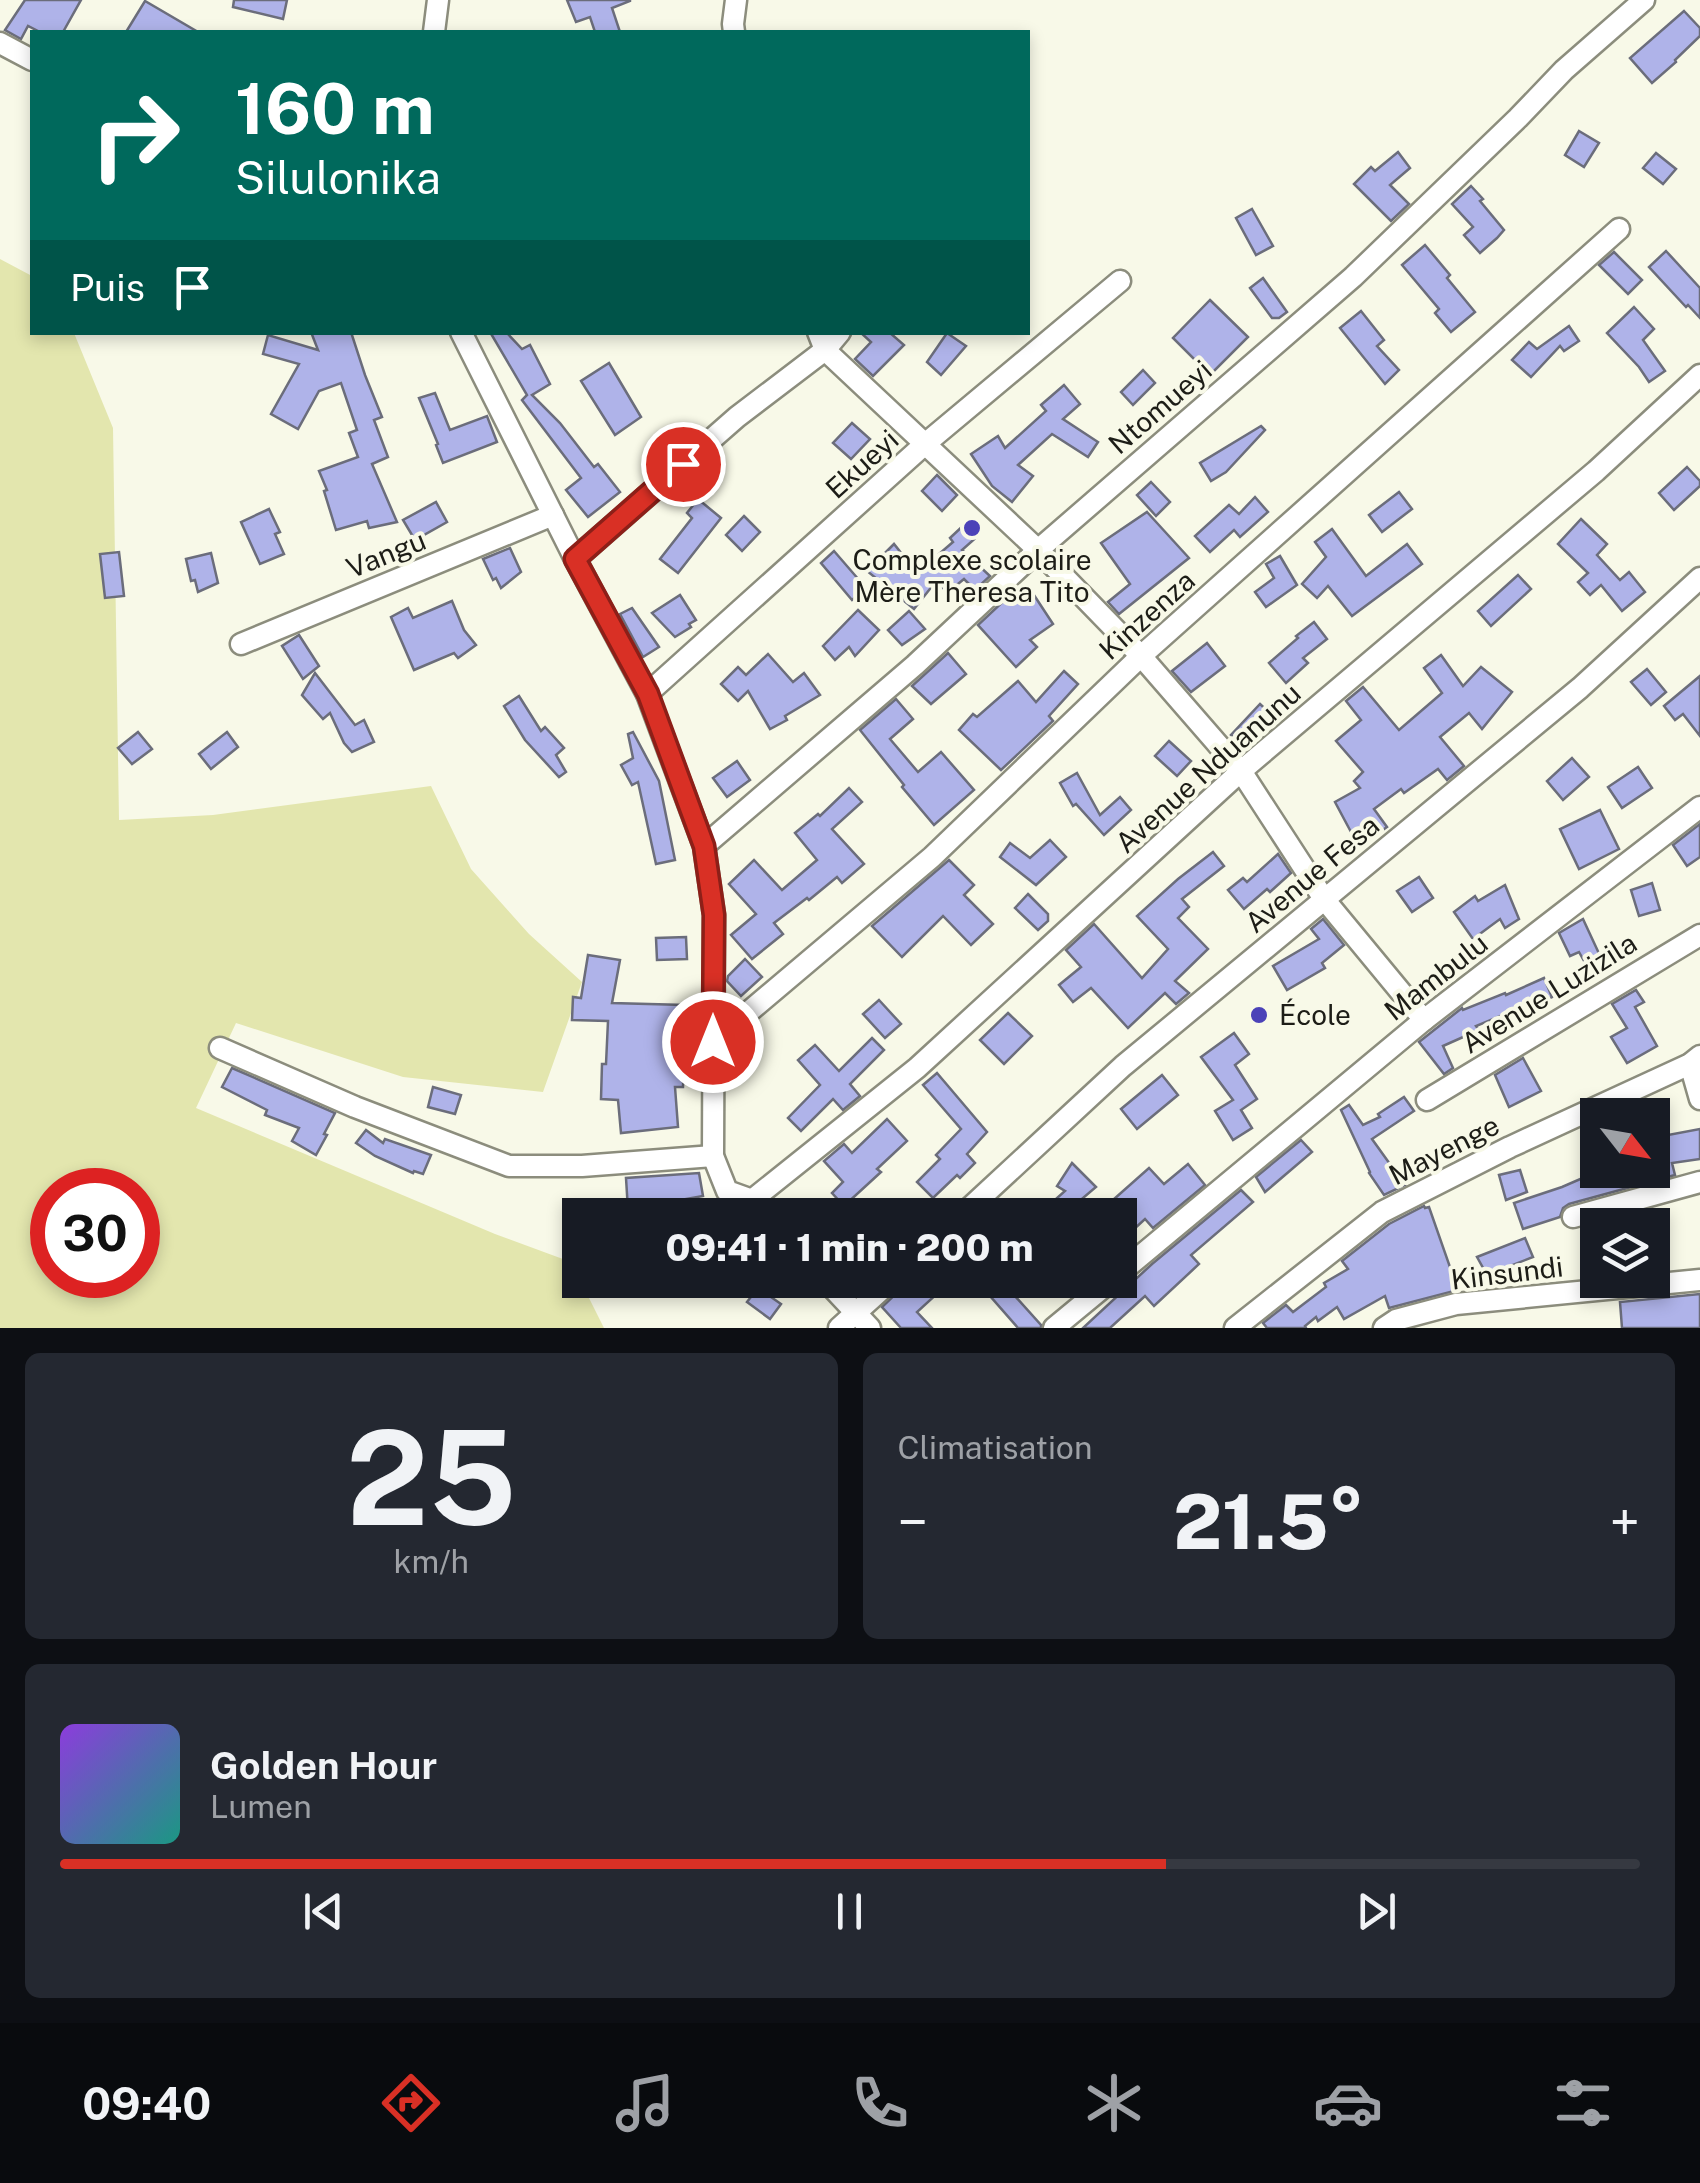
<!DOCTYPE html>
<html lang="fr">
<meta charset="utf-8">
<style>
:root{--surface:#171b24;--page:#242831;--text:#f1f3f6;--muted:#9ea1a6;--line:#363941;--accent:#d93025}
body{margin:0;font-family:"Public Sans",sans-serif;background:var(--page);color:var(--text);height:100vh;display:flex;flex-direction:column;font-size:38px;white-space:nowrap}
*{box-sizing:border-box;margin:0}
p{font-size:32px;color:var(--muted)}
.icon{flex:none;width:55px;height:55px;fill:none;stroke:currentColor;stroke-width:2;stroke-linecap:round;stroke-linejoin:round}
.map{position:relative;height:1328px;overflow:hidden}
.panel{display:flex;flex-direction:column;gap:25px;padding:25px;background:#0d0f14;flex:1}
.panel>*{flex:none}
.banner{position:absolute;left:30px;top:30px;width:1000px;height:305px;border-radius:0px;box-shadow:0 5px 15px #0003;background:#00695c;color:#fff;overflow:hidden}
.needle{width:65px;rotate:121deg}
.buttons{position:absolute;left:1580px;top:1098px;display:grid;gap:20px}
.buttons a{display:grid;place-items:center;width:90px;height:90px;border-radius:0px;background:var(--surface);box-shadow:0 5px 15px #0003;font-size:50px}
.speed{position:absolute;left:30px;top:1168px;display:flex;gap:20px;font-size:50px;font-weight:700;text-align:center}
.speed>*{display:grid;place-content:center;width:130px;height:130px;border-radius:50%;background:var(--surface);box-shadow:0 5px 15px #0003;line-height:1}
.speed .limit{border:15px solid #d22;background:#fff;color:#111}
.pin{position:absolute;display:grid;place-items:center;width:85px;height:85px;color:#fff;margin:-42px;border:5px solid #fff;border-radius:50%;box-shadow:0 2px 10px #0007}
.me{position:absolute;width:110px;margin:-55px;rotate:0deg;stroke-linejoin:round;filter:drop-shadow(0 0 8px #0008)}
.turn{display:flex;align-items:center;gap:35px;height:210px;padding:0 40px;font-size:45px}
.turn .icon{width:130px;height:130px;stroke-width:2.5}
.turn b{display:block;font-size:70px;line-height:85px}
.then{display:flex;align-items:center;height:95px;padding:0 40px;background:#0003;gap:20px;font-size:38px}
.big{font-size:75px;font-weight:800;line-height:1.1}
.panel .card{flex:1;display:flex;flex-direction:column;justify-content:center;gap:15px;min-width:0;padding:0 35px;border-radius:15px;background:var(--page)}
.panel .dial{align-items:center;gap:0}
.dial b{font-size:130px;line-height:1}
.song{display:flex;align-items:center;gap:30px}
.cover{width:120px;height:120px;border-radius:15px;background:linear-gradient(135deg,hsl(270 70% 55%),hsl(170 70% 35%))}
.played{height:10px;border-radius:5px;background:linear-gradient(90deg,var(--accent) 70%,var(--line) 70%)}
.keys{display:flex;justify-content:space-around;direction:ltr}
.heat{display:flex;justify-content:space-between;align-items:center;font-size:55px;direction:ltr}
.panel .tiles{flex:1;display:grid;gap:25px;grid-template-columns:1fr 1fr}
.card:last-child{grid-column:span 2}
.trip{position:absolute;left:562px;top:1198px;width:575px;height:100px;border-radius:0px;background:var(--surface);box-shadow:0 5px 15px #0003;font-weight:800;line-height:100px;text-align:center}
.menu{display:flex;height:160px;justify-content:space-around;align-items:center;background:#090b0e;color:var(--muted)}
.menu .icon{width:70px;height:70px}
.menu .current{color:var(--accent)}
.menu b{font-size:45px;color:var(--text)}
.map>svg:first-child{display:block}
.green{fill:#e3e6ae;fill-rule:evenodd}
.building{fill:#afb3e9;stroke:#6b6d7b;stroke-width:2.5}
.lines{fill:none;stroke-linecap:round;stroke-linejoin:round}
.minor-casing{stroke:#8c8d7d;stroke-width:25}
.minor{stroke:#fff;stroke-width:20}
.route-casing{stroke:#8d1f18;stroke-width:25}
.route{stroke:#d93025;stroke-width:18}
.poi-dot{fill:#4b42b8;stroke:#f8f9e8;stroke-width:4}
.labels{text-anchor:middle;stroke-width:8;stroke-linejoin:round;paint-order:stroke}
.street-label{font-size:28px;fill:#1d1d17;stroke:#f8f9e8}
.poi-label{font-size:28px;fill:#1d1d17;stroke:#f8f9e8}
</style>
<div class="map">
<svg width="1700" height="1328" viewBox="0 0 1700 1328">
<rect width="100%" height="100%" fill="#f8f9e8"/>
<!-- green -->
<path class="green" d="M0,259L32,276V332L74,333L113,428L119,820L213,815L431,786L471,869L529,934L582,982L543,1092L403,1077L236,1023L196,1108L495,1234L571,1262L604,1328H0ZM52,1190H138V1275H52Z"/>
<!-- building -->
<g class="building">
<polygon points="25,0 81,0 63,32 40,32 28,26 21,39 5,30"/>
<polygon points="234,0 287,0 283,19 233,7"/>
<polygon points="567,0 630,0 630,1 612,8 620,32 595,32 590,17 576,22"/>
<polygon points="145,1 198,32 126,32"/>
<polygon points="1684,11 1700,28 1700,36 1675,60 1676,62 1652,83 1630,58"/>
<polygon points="1579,131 1599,143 1584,167 1565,155"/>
<polygon points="1398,152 1410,168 1390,185 1409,204 1391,221 1354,184 1371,167 1375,171"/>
<polygon points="1656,153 1676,169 1663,184 1643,168"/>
<polygon points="1471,186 1483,199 1480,201 1504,230 1497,238 1480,253 1464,235 1473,227 1452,204"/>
<polygon points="1252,209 1273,246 1256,255 1236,218"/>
<polygon points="1425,245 1450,275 1447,278 1475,312 1451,332 1435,313 1439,309 1402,265"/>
<polygon points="1666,251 1700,288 1700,318 1688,305 1686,307 1649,267"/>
<polygon points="1614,252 1642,280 1628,294 1599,265"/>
<polygon points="1263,278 1287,312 1279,318 1272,318 1250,288"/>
<polygon points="1210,300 1248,337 1210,375 1173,338"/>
<polygon points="1634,307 1654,329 1643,340 1665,371 1649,382 1639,367 1607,333"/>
<polygon points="1361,311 1384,340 1377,346 1399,370 1385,384 1340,328"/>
<polygon points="1569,326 1579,341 1564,351 1560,346 1531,377 1512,360 1529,342 1537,349"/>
<polygon points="311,332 351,332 365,375 382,417 374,420 388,457 372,464 397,522 369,528 367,521 336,530 324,491 327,490 319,471 358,457 349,433 357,430 341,383 319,391 298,429 271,414 299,364 263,354 268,335 318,350"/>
<polygon points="490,332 506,332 522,349 530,345 550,384 532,395 560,423 594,467 598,464 620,492 588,517 566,490 581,478 522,400 527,395"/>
<polygon points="860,332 889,332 904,345 873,376 855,359 871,342"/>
<polygon points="947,333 966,346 941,375 927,362"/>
<polygon points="609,363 641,417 615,435 581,381"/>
<polygon points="1143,370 1155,383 1133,405 1121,392"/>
<polygon points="1064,385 1080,404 1063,419 1098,442 1088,457 1052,434 1018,465 1033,476 1012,502 992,486 971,454 998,436 1005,448 1046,411 1041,405"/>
<polygon points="435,393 450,430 487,416 497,442 443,463 436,445 438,444 419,398"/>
<polygon points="852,423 870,439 851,459 833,443"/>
<polygon points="1261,426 1265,430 1226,472 1211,481 1200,463"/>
<polygon points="1687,467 1700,481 1700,486 1674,510 1659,493"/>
<polygon points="937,475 957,495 942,511 922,491"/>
<polygon points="1151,482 1170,502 1156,516 1137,495"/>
<polygon points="1399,492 1412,509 1382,532 1369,515"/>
<polygon points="1255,497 1268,512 1240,537 1234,530 1210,552 1195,536 1229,505 1239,514"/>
<polygon points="698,499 721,518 678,573 660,559 692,518 687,513"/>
<polygon points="436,502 447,522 415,540 403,520"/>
<polygon points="269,509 280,532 275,534 284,554 260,564 241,522"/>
<polygon points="1147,512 1189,558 1119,614 1108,602 1130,584 1101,543"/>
<polygon points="744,516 760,532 742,551 726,535"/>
<polygon points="1581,519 1607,544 1597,555 1620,580 1629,572 1645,592 1622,611 1601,585 1590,595 1578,582 1588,573 1558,544"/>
<polygon points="967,522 979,535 962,550 990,576 975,590 964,579 947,593 937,580 914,609 867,571 894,544 917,573 953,542 950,538"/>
<polygon points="1332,529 1366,576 1407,544 1422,564 1352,616 1328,586 1317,598 1302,584 1326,557 1315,542"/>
<polygon points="510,548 521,572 501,588 496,578 493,580 483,559"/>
<polygon points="834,551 866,588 852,600 821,563"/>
<polygon points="119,552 124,596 105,598 100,554"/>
<polygon points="211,553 218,583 198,592 195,580 191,581 186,559"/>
<polygon points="1280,556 1297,585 1266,607 1255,592 1274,578 1266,564"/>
<polygon points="1518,575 1531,589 1491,626 1478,611"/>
<polygon points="1030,589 1053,624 1030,640 1037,647 1016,667 978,625 1010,595 1018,601"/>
<polygon points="680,595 696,620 689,624 691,627 675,637 652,613"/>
<polygon points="452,601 464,630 476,645 458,658 454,653 414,670 391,617 408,608 413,618"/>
<polygon points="632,608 659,647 643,657 620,614"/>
<polygon points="858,610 879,630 855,656 849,647 835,660 823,646"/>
<polygon points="909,611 925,629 902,645 888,630"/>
<polygon points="1314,622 1327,639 1303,658 1308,663 1286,683 1269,663 1298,638 1296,636"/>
<polygon points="299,635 319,666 303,679 282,646"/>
<polygon points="1207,643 1225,666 1191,692 1172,671"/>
<polygon points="948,653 966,674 931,704 912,686"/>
<polygon points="768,654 793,682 804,673 820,695 785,716 787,720 770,729 748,691 738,701 721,684 738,667 746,675"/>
<polygon points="1441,655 1463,686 1481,667 1512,692 1482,729 1469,713 1440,737 1464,766 1447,780 1438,769 1404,793 1401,789 1374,809 1387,827 1359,847 1335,802 1360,788 1354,781 1363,772 1336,741 1361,720 1346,701 1363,687 1399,730 1442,693 1424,668"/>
<polygon points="1647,669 1666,692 1651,705 1631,682"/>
<polygon points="1064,671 1078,684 1049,716 1053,721 1001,770 959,730 973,714 977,717 1018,681 1036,702"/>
<polygon points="315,673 355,725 364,720 374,742 352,752 344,743 330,713 323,719 302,695"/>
<polygon points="1700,676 1700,736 1683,714 1675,720 1664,706"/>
<polygon points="519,696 541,731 545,727 564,748 556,755 566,772 559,777 525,740 504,706"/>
<polygon points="896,699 913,719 890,739 918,772 941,752 974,790 934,825 902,787 904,785 860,730"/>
<polygon points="1260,704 1274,717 1245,748 1231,735"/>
<polygon points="138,732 152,749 132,764 118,748"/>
<polygon points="227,732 238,747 211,769 199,754"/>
<polygon points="633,732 659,781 675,860 656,864 638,782 632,785 621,765 633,758 628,734"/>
<polygon points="1169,741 1191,761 1177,776 1155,756"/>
<polygon points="1572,758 1589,777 1563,800 1547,781"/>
<polygon points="737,761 750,780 727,797 713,778"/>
<polygon points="1638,767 1652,788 1622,808 1608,787"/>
<polygon points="1077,773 1100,815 1120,797 1131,810 1104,835 1076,804 1073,806 1060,783"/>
<polygon points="849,788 862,802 832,829 864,864 842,883 837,877 809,900 807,898 774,923 783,934 752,959 731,935 756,914 729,884 754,860 782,890 817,860 795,833 818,814 820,816"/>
<polygon points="1600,810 1619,849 1579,869 1560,829"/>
<polygon points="1700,824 1700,857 1687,866 1673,845"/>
<polygon points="1050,840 1066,857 1036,885 1000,857 1010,843 1030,858"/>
<polygon points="1213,852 1224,866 1182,899 1189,907 1178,918 1208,949 1175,981 1189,993 1176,1004 1165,993 1128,1028 1091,988 1073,1002 1059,985 1081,967 1066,950 1094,924 1142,978 1168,949 1137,916 1178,879"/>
<polygon points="1278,854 1291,873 1270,892 1267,889 1244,909 1228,890 1243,878 1247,882"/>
<polygon points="949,860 974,885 964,895 993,924 971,945 943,916 902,957 872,926"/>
<polygon points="1419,877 1433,898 1412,912 1397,891"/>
<polygon points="1652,883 1660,910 1639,916 1631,890"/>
<polygon points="1505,885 1519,919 1505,928 1500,919 1473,939 1454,912 1475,896 1478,901"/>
<polygon points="1028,894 1048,914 1048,921 1038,930 1015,908"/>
<polygon points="1323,919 1344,945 1322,963 1325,968 1287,990 1273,966 1319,939 1311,929"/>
<polygon points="1583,919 1602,960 1588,968 1579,952 1570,956 1559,933"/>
<polygon points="686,937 687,959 657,960 656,938"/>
<polygon points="588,955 620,960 612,1003 685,1005 683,1087 675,1087 678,1127 621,1133 618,1100 601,1099 602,1064 606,1064 608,1021 572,1020 573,997 581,998"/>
<polygon points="745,959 762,977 741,996 727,981 728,976"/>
<polygon points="1544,978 1552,997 1521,1011 1520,1008 1476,1026 1479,1030 1443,1046 1453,1068 1444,1074 1419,1042 1462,1008 1463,1010 1505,993 1506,995"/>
<polygon points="1636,990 1644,1002 1635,1007 1657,1046 1627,1063 1611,1037 1627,1028 1612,1004"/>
<polygon points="879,1000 901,1024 885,1038 863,1014"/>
<polygon points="1008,1013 1032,1036 1004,1064 980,1040"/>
<polygon points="1234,1033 1249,1054 1235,1065 1257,1099 1241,1110 1252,1128 1233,1140 1215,1111 1233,1100 1201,1057"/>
<polygon points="872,1038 884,1050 850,1084 860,1096 843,1110 833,1099 801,1131 788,1118 820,1085 798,1060 815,1045 839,1071"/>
<polygon points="1523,1058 1541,1091 1509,1107 1495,1075"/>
<polygon points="232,1068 335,1113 324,1134 327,1135 316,1155 292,1141 299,1128 265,1115 267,1110 222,1087"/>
<polygon points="937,1073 987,1132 967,1154 975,1163 960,1178 957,1175 933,1198 917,1182 940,1159 936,1155 961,1129 923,1085"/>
<polygon points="1162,1075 1178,1095 1137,1129 1121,1109"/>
<polygon points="433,1087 461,1095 455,1114 428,1107"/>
<polygon points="1404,1097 1414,1111 1372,1139 1405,1185 1384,1195 1369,1173 1370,1172 1341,1110 1349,1105 1363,1125 1380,1117 1378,1114"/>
<polygon points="887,1119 907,1141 877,1169 881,1172 844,1206 832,1193 843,1182 824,1161 844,1144 852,1153"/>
<polygon points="1700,1129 1700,1159 1672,1163 1675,1175 1569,1204 1563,1208 1560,1217 1523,1229 1514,1203 1562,1187 1601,1170 1652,1170 1652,1138"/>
<polygon points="366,1130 383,1143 385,1139 431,1155 423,1174 414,1171 413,1173 375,1156 356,1143"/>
<polygon points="1301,1140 1312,1152 1265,1192 1256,1177"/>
<polygon points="1072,1163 1096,1187 1063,1215 1038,1215 1065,1191 1057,1186"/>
<polygon points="1188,1164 1205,1185 1153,1228 1145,1219 1120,1242 1120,1215 1096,1215 1149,1168 1164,1184"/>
<polygon points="1520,1170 1527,1192 1506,1200 1499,1175"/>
<polygon points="699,1173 703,1196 686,1199 687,1215 631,1215 630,1209 628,1210 626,1178"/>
<polygon points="1241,1190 1253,1202 1191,1255 1199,1264 1154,1306 1145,1296 1110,1328 1083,1328 1152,1264"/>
<polygon points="1424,1206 1425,1208 1429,1207 1458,1290 1389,1308 1385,1296 1344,1319 1337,1307 1318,1321 1316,1317 1305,1326 1306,1328 1267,1328 1263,1323 1286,1305 1293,1312 1326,1287 1324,1283 1348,1269 1342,1261 1389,1224"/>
<polygon points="1525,1238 1533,1257 1487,1275 1477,1257"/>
<polygon points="910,1280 929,1280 939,1292 917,1312 932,1328 901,1328 882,1307"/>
<polygon points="976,1280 1031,1280 1014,1295 1041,1325 1041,1328 1018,1328"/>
<polygon points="758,1288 781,1304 770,1319 747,1302"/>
<polygon points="1700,1294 1700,1328 1622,1328 1620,1302"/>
</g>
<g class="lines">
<!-- minor casing -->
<g class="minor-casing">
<g id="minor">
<polyline points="434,32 438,0"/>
<polyline points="734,32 733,24 736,0"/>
<polyline points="0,43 32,60"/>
<polyline points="461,332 575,559 647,694 704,846 714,915 713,1156 727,1191 752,1200 765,1215"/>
<polyline points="818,332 825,350 1038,550 1141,656 1241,771 1324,899 1424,1020"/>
<polyline points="575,559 737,417 825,350 840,332"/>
<polyline points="241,644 553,515"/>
<polyline points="647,694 925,444 1120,281"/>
<polyline points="704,846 915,665 1038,550 1353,277 1518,118 1564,70 1644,0"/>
<polyline points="713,1042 932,857 1141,656 1619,229"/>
<polyline points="220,1048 355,1107 509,1166 582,1166 713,1156"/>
<polyline points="1690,1064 1700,1099"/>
<polyline points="1427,1100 1700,935"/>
<polyline points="752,1200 917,1068 1241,771 1596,471 1700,375"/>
<polyline points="962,1215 1123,1066 1580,688 1700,578"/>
<polyline points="1573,1217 1700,1182"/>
<polyline points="1120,1273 1424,1020 1700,807"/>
<polyline points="825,1280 870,1328"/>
<polyline points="839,1328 892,1280"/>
<polyline points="1054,1328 1112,1280"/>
<polyline points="1235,1328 1382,1212 1510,1147 1690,1064 1700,1056"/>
<polyline points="1384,1328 1396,1320 1456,1304 1700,1280"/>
</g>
</g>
<!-- minor -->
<use href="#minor" class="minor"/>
</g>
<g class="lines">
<!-- route casing -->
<g class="route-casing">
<polyline id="route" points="683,464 575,559 648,694 704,846 714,915 713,1042"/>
</g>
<!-- route -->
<use href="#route" class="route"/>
</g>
<!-- markers -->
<g class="poi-dot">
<circle cx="972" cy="528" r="10"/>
<circle cx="1259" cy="1015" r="10"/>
</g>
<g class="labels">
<!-- street labels -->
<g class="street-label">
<text transform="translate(1160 407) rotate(-41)" y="10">Ntomueyi</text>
<text transform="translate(862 464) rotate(-42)" y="10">Ekueyi</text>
<text transform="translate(386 554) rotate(-22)" y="10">Vangu</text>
<text transform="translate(1147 615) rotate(-42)" y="10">Kinzenza</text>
<text transform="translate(1208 768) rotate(-42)" y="10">Avenue Nduanunu</text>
<text transform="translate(1312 874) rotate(-40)" y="10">Avenue Fesa</text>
<text transform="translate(1436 977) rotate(-38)" y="10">Mambulu</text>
<text transform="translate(1549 993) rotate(-32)" y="10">Avenue Luzizila</text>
<text transform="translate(1444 1150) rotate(-27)" y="10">Mayenge</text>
<text transform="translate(1507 1273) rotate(-7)" y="10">Kinsundi</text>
</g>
<!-- poi labels -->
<g class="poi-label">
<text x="972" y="570">Complexe scolaire<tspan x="972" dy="32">Mère Theresa Tito</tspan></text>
<text x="1279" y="1025" text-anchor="start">École</text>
</g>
</g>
</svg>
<div class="buttons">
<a><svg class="needle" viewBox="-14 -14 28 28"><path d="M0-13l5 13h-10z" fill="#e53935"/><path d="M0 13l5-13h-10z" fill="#9ea1a6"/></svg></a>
<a><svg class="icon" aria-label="layers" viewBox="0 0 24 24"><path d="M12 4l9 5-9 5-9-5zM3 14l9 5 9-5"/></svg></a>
</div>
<div class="speed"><div class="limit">30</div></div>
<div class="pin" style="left:683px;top:464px;background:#d93025"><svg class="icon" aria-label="arrive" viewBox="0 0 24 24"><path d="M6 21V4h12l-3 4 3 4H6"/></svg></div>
<svg class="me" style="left:713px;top:1042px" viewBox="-20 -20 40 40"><circle r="17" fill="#d93025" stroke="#fff" stroke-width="3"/><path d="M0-11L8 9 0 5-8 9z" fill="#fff"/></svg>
<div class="trip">09:41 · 1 min · 200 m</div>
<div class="banner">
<div class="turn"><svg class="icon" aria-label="right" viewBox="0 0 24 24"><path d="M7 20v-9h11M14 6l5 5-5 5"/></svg><div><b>160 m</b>Silulonika</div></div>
<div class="then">Puis<svg class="icon" aria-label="arrive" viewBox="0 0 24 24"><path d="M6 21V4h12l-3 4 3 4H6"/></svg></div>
</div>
</div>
<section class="panel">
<div class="tiles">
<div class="card dial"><b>25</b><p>km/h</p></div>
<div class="card"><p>Climatisation</p>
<div class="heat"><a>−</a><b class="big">21.5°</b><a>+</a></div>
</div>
<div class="card">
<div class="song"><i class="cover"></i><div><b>Golden Hour</b><p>Lumen</p></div></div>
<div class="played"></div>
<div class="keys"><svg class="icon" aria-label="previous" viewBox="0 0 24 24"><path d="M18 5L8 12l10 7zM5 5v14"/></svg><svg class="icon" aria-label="pause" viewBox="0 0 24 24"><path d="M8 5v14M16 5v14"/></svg><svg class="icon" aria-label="next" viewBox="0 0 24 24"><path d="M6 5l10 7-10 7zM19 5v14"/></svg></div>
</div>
</div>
</section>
<nav class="menu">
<b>09:40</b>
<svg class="icon current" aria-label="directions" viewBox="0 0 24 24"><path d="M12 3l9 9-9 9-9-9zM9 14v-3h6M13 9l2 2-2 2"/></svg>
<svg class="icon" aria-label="music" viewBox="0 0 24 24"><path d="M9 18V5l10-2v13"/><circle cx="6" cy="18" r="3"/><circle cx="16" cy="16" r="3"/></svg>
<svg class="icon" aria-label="phone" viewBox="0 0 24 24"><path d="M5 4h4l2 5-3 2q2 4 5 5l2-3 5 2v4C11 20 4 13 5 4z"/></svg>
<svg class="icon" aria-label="climate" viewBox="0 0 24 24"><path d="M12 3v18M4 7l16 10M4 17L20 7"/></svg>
<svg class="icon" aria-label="car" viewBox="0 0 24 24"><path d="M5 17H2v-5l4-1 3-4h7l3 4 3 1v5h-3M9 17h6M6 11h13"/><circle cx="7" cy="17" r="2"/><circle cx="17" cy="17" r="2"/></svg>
<svg class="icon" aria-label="filters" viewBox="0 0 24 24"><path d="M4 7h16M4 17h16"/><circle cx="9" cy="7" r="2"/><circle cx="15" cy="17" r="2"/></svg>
</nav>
